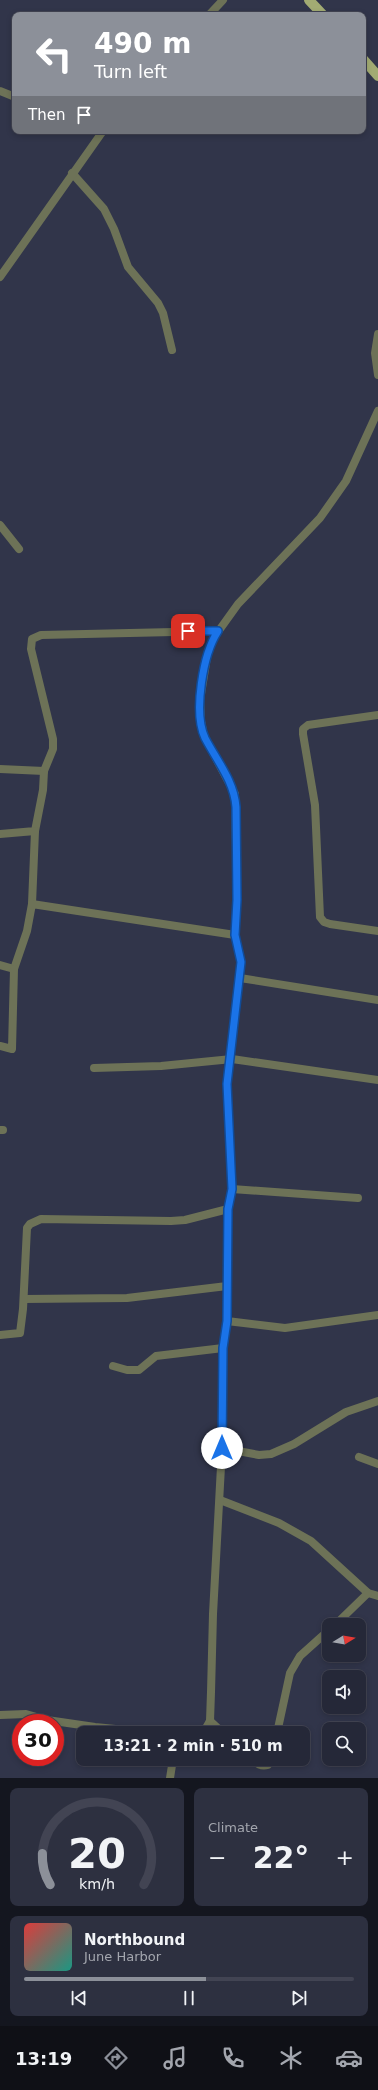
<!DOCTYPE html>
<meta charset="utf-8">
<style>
:root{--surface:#252838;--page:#2d3040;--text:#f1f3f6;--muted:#a3a6ae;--line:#424453;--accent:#8c9099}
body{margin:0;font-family:"DejaVu Sans",sans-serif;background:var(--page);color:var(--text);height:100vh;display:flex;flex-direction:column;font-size:15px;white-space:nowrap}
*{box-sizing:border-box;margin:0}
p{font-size:13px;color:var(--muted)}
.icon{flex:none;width:22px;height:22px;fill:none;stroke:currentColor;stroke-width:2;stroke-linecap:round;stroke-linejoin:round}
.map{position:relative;height:1778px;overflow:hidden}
.drawer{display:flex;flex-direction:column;gap:10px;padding:10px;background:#14161f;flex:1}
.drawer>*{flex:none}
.banner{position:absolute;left:12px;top:12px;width:354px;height:122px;border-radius:8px;box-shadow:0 2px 6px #0003,0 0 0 1px var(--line);background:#8c9099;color:#fff;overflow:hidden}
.needle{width:26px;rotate:79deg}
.controls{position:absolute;left:322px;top:1618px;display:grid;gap:8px}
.controls a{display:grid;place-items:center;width:44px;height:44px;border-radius:8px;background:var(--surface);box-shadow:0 2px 6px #0003,0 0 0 1px var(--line);font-size:20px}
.speed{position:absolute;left:12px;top:1714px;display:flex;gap:8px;font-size:20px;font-weight:700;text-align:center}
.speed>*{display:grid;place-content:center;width:52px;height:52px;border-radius:50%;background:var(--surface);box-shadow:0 2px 6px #0003,0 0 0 1px var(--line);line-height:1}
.speed .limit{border:6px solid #d22;background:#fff;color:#111}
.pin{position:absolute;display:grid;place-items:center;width:34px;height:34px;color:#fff;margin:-17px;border-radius:8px;box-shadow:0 2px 6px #0006}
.me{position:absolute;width:44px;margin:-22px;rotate:0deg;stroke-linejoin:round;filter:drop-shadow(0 0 3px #0008)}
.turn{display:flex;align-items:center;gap:14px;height:84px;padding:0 16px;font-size:18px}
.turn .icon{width:52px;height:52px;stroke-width:2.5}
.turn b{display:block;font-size:28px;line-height:34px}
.then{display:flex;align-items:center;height:38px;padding:0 16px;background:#0003;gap:8px;font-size:15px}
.big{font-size:30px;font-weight:800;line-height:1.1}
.drawer .widget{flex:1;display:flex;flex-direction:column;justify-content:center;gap:6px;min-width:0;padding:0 14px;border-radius:8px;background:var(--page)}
.drawer .dial{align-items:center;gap:0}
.dial svg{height:104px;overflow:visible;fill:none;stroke:var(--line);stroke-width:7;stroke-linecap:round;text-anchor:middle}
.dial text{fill:var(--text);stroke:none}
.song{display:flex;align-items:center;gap:12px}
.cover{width:48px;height:48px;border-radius:6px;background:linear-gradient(135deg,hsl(0 70% 55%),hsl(170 70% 35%))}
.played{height:4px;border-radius:2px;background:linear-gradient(90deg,var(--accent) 55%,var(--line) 55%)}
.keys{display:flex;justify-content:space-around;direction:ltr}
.heat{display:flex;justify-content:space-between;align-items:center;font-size:22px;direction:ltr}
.drawer .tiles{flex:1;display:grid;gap:10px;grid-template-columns:1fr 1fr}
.widget:last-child{grid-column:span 2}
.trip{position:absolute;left:76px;top:1726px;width:234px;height:40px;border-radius:8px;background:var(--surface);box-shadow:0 2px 6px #0003,0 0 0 1px var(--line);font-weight:800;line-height:40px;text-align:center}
.menu{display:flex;height:64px;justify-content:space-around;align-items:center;background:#0f1016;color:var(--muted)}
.menu .icon{width:28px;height:28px}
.menu .current{color:var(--accent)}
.menu b{font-size:18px;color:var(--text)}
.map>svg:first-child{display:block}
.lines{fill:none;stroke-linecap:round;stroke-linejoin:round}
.street{stroke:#6d7257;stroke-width:8}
.primary{stroke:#a2ab73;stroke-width:10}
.route-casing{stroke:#114b97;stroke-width:10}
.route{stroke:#1a73e8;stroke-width:7}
</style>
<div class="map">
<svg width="378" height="1778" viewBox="0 0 378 1778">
<rect width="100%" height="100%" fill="#31354a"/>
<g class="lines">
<!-- street -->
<g class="street">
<polyline points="209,15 223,0"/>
<polyline points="0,91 15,97"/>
<polyline points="72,173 104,209 114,229 128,267 158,303 163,313 172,350"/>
<polyline points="0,277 103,131"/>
<polyline points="378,334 375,353 378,375"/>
<polyline points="0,525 19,549"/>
<polyline points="378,715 308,725 303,729 303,734 315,805 320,917 324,922 330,924 378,931"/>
<polyline points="0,769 44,771"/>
<polyline points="0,834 35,831 43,790 44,771 53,749 53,739 31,649 32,639 41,635 218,631"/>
<polyline points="32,904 35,831"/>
<polyline points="0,965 14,969 27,931 32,904 235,935"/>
<polyline points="240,978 378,1000"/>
<polyline points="0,1046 12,1049 14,969"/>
<polyline points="94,1068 161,1066 232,1059 378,1080"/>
<polyline points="0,1130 3,1130"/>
<polyline points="232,1189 358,1198"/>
<polyline points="24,1299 127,1298 227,1286"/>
<polyline points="227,1321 285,1328 378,1315"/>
<polyline points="0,1335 20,1333 23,1309 27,1228 30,1224 41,1219 171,1221 185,1220 228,1209"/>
<polyline points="113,1366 127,1370 139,1370 156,1356 223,1348"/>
<polyline points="222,1448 259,1455 271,1454 294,1444 346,1412 378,1401"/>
<polyline points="359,1457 378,1464"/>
<polyline points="220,1500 279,1523 311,1541 368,1593 378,1596"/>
<polyline points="335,1625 368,1593"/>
<polyline points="0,1715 26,1714 47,1720 95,1727 156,1733"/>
<polyline points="210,1721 223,1733"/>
<polyline points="203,1733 210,1721 211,1692 213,1614 222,1448 223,1348 227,1321 228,1209 232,1189 227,1084 241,962 235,935 237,899 235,794 204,736 201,721 200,700 208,651 215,636 238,604 320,518 346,481 378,411"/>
<polyline points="277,1733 290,1673 300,1656 329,1630"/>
<path d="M252,1759C257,1764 261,1767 268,1765L271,1759"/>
<polyline points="170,1778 173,1759"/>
</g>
<!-- primary -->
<g class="primary">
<polyline points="309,0 323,15"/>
<polyline points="363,59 378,76"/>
</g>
</g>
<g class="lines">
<!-- route casing -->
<g class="route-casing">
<path id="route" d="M188,631H218C203,654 193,712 205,738C217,761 234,781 236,807L237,900L235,935L241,962L227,1084L232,1189L228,1209L227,1321L223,1348L222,1448"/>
</g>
<!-- route -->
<use href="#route" class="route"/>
</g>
</svg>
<div class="controls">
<a><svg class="needle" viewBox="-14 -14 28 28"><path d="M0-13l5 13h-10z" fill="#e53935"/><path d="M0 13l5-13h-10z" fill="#a3a6ae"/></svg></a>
<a><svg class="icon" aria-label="sound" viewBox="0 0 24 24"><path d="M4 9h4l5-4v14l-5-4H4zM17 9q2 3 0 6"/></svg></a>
<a><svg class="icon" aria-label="search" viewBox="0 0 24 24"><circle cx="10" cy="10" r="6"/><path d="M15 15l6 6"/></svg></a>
</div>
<div class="speed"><div class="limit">30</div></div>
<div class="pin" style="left:188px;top:631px;background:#d93025"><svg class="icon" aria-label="arrive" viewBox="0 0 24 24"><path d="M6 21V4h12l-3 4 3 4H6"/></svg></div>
<svg class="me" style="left:222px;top:1448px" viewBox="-20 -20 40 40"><circle r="19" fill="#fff"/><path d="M0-13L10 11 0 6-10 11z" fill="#1a73e8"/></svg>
<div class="trip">13:21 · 2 min · 510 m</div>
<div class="banner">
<div class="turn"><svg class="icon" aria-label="left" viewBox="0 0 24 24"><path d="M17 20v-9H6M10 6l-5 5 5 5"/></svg><div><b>490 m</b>Turn left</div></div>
<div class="then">Then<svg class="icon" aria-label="arrive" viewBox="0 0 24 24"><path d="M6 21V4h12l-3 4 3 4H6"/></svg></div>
</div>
</div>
<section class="drawer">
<div class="tiles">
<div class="widget dial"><svg viewBox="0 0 100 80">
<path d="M14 69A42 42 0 1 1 86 69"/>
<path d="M14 69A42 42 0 0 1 8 45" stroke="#8c9099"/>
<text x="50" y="56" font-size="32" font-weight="700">20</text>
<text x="50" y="72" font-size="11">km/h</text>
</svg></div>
<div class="widget"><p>Climate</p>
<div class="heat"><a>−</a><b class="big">22°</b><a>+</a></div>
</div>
<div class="widget">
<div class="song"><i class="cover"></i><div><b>Northbound</b><p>June Harbor</p></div></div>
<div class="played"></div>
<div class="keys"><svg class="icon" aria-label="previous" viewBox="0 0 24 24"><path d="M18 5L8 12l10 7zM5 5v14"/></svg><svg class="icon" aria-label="pause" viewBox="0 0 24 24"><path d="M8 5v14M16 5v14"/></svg><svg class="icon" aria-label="next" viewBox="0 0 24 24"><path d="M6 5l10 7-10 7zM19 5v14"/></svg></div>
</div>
</div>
</section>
<nav class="menu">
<b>13:19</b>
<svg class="icon current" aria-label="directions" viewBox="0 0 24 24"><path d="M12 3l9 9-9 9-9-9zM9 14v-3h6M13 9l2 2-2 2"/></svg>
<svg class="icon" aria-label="music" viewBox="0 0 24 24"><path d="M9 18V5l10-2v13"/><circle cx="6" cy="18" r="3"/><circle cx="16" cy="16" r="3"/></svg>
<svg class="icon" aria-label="phone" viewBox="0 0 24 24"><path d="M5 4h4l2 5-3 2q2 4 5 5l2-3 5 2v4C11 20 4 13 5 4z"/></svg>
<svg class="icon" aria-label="climate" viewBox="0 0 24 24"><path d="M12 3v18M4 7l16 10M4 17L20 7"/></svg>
<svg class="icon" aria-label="car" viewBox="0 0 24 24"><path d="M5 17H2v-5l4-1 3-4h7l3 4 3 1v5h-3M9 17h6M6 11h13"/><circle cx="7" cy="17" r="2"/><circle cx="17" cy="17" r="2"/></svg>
</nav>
